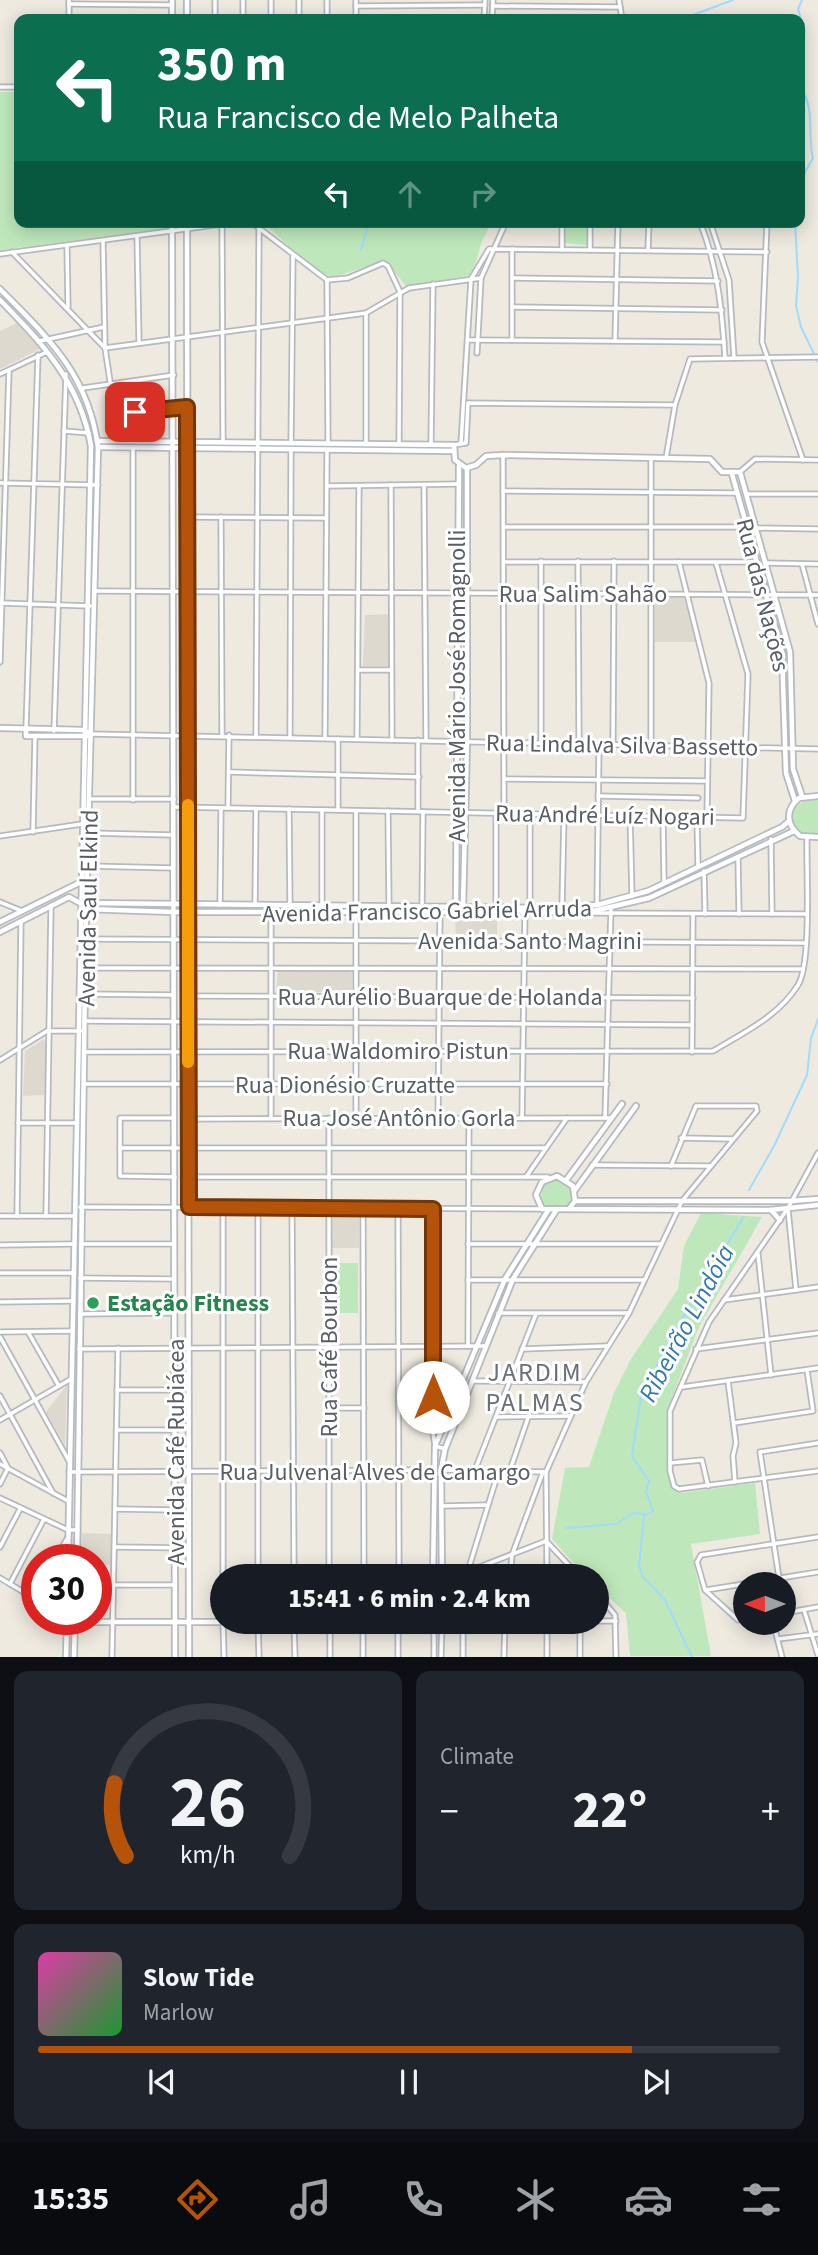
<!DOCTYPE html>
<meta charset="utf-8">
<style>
:root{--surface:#171b24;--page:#20242c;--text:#f1f3f6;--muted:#9ea1a6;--line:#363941;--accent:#b45309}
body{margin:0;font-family:"Source Sans 3",sans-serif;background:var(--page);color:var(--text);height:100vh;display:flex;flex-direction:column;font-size:26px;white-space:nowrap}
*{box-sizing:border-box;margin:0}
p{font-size:23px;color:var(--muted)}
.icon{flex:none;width:38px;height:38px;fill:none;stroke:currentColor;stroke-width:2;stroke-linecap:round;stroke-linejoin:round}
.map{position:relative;height:1657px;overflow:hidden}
.drawer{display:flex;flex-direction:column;gap:14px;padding:14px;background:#0d0f14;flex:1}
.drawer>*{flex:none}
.banner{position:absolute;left:14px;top:14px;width:791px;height:214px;border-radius:14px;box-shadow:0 4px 18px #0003;background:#0b6e4f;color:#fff;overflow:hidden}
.needle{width:46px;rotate:270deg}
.fabs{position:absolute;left:733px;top:1572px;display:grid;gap:14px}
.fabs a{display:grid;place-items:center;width:63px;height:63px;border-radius:50%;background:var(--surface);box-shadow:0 4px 18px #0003;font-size:35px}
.speed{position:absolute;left:21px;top:1544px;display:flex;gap:14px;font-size:35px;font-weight:700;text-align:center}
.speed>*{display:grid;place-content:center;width:91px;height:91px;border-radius:50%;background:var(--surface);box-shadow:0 4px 18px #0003;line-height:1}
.speed .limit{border:10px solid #d22;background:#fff;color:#111}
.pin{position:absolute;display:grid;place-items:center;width:60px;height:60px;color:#fff;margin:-30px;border-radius:14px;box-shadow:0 4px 10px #0006}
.me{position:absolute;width:77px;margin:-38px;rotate:0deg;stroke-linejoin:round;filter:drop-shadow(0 0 5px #0008)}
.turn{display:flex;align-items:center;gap:24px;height:147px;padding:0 28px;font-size:32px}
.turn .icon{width:91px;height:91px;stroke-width:2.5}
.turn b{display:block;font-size:49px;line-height:60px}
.lanes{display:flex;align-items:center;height:66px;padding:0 28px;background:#0003;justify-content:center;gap:35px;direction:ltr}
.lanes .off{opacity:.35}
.big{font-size:52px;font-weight:800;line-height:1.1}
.drawer .tile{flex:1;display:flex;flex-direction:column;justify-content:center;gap:10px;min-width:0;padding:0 24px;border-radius:14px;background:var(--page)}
.drawer .dial{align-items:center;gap:0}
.dial svg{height:182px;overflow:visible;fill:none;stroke:var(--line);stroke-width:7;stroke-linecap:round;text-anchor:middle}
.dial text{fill:var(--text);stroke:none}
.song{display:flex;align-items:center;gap:21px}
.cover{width:84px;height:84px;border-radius:10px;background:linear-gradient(135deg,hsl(320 70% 55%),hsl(130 70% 35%))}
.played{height:7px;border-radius:4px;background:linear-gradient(90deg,var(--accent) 80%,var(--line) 80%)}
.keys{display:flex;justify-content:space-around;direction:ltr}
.heat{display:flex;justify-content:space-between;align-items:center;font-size:38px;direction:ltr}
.drawer .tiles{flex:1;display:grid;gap:14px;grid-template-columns:1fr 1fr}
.tile:last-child{grid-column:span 2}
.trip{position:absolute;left:210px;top:1564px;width:399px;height:70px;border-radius:35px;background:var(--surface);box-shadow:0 4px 18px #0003;font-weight:800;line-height:70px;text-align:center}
.menu{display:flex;height:112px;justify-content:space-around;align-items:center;background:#090b0e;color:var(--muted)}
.menu .icon{width:49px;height:49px}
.menu .selected{color:var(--accent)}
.menu b{font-size:32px;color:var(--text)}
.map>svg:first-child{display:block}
.education{fill:#ddd9cf}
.green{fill:#bee8bb}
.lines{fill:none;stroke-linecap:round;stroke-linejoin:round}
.stream{stroke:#9fdcff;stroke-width:2}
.minor-casing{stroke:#b6babf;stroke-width:7}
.tertiary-casing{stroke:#b6babf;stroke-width:8}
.secondary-casing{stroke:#b6bbc1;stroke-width:8}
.minor{stroke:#fff;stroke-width:3.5}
.tertiary{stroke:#fff;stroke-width:4.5}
.secondary{stroke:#fff;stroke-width:4.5}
.route-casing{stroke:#753606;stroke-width:18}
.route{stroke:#b45309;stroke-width:12}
.slow{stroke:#f59e0b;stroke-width:12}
.leisure-dot{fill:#2e9e5b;stroke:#fff;stroke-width:2.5}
.labels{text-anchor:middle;stroke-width:6;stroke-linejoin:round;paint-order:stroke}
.street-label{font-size:24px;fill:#595e63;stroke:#fff}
.leisure-label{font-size:24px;font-weight:bold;fill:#27864d;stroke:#fff;text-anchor:start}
.water-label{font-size:26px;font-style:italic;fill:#3379af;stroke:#fff}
.neighbourhood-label{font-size:26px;letter-spacing:2px;fill:#6a7075;stroke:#fff}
</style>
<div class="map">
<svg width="818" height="1657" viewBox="0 0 818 1657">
<rect width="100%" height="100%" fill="#eeeae0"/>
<!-- education -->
<g class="education">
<polygon points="17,323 40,349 0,369 0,331"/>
<polygon points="655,598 684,598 697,642 655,642"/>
<polygon points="390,614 389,666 363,666 365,615"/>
<polygon points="497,916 497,938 456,939 455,917"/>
<polygon points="278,971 348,971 352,973 352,990 350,993 276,991"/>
<polygon points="44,1039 46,1042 45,1095 23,1096 25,1051"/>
<polygon points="333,1213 359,1213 359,1248 332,1248"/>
<polygon points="67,1385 65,1445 46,1412"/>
<polygon points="82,1533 112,1534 111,1565 96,1565 96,1559 81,1559"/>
</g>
<!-- green -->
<g class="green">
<polygon points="0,92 19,92 19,222 169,222 169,228 0,250"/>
<polygon points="263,222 492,222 482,241 472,275 406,286 386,261 333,277 315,271"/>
<polygon points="564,222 587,222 587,245 564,243"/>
<path d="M811,798L818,800V833C799,838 787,823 795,806Z"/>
<path d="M554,1179C569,1181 576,1192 568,1206L542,1205L540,1201L543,1185Z"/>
<polygon points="701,1213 762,1217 699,1327 667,1410 669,1477 674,1489 681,1493 755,1483 760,1534 691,1544 711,1656 630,1656 626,1613 597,1587 597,1577 587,1577 552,1539 565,1468 589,1467 614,1393 631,1359 678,1289 684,1246"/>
<rect x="333" y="1263" width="25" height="50"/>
</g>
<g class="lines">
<!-- stream -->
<g class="stream">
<polyline points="682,19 733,0"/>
<polyline points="800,33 805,32 798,9 802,0"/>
<path d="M800,89C816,105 807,138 813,158L805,172L800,192"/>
<polyline points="795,222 798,277 796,306 801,327 818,362"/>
<polyline points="361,250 369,222"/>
<polyline points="749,1190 774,1146 807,1075 811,1038 818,1019"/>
<polyline points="566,1528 616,1524 633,1513 645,1514"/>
<polyline points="692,1657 665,1600 643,1577 639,1566 644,1516 653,1511 646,1492 649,1481 632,1456 641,1396 669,1341 743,1218"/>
</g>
<!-- minor casing -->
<g class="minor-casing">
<g id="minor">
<polyline points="619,0 622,19"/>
<polyline points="69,4 172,5"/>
<polyline points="356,6 485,5"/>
<polyline points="493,6 620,7"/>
<polyline points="69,19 69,0"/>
<polyline points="215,19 215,0"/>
<polyline points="243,19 243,0"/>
<polyline points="271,19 271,0"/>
<polyline points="299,19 299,0"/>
<polyline points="327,19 327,0"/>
<polyline points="356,19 356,0"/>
<polyline points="484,19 485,0"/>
<polyline points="492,19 493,0"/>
<polyline points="0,87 19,87"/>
<polyline points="251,222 327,280 348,278 383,263 388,266 400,292 399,444"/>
<polyline points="562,222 562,250"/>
<path d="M700,222C718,267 722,311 725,358"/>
<polyline points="710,222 729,280 734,358"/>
<polyline points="767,222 762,342 803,460"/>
<polyline points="222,224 223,442"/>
<polyline points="137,237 139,343"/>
<polyline points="103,241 105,348 119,441"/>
<polyline points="67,246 68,307"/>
<polyline points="590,250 590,222"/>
<polyline points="648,250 649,222"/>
<polyline points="12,252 105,348 366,313 409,288 481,278"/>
<polyline points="0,254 237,222"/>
<polyline points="513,278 718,281"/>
<polyline points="327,281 328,444"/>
<polyline points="513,307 722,310"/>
<polyline points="366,313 366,444"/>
<polyline points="470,340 724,342"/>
<polyline points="512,340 512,249"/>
<polyline points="615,340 618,222"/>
<polyline points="40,341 104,327"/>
<polyline points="477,353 481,278 506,222"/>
<polyline points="0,374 47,352"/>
<polyline points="83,388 174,375"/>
<polyline points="116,414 187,407"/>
<polyline points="64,431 89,433"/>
<polyline points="291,443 293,256"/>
<polyline points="461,443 471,279 489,249 767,252"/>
<polyline points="431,444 433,284"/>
<polyline points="454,445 466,443 468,403 675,405"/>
<polyline points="133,448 133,800"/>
<polyline points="503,455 504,814"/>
<polyline points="651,458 651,744"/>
<polyline points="666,458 675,405 690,359 818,357"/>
<polyline points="740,472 755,459 818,460"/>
<polyline points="0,483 98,485"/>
<polyline points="391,485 392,738"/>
<polyline points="424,485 426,740"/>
<polyline points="327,486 458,484"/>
<polyline points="503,491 737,493"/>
<polyline points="746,494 818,494"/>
<polyline points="187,517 326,518"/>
<polyline points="221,517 222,735"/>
<polyline points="505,527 746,527"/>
<polyline points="756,528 818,529"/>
<polyline points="541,561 541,744"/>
<polyline points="578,561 579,744"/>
<polyline points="504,562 755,562"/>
<polyline points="679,562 709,683 707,818"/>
<polyline points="765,563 818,564"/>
<polyline points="802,564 818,624"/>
<polyline points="96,591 818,595"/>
<polyline points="0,603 90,606"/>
<polyline points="0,662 9,370"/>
<polyline points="358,670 391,670"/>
<polyline points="26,729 38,355"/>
<polyline points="54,731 66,374"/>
<polyline points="91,734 818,749"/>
<polyline points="256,736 259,229"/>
<polyline points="290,737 291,449"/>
<polyline points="325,738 327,450"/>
<polyline points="357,738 359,486"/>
<polyline points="613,744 614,561"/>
<polyline points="229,772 419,777"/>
<polyline points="505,779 707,781"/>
<polyline points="598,796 698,798"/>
<polyline points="90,799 174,799"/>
<polyline points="174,807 743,818 748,674 716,563"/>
<polyline points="228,808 229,735"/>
<polyline points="289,809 290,905"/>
<polyline points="322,810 322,906"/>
<polyline points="338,810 338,739"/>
<polyline points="388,811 389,906"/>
<polyline points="418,811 418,740"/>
<polyline points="530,814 530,908"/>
<polyline points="630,816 632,896"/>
<polyline points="663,817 664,882"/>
<polyline points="697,818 698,866"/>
<polyline points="33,832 35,736"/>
<polyline points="89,833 173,835"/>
<polyline points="0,836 82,824"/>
<polyline points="771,839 772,914"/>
<polyline points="738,857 739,914"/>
<polyline points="88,866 173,868"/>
<polyline points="704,871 705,914"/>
<polyline points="0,902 22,911"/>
<polyline points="220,905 221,809"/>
<polyline points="255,905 256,809"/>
<polyline points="597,905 599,744"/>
<polyline points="562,907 564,815"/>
<polyline points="422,908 423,812"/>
<polyline points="496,908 496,813"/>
<polyline points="271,913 271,1118"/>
<polyline points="591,913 806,914"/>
<polyline points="83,939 805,943"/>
<polyline points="85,968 801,969"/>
<polyline points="85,994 173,995"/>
<polyline points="187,996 693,998"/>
<polyline points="85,1021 692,1025"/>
<path d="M84,1052L713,1051C743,1033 779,1016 798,985C812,963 806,868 807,838"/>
<polyline points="692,1052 693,915"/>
<polyline points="0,1060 47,1031 81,1031"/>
<polyline points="84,1084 607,1084"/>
<polyline points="174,1118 120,1118 120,1176 175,1177"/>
<polyline points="329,1118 329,1577"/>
<polyline points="356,1118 356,811"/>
<polyline points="438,1118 440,910"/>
<polyline points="522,1118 525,911"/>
<polyline points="605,1118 611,908"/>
<polyline points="189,1119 610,1118"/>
<polyline points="18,1123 76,1123"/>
<polyline points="681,1138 732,1139"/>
<polyline points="120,1148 546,1148"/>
<polyline points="818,1153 788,1208 709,1322 670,1411 670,1471 674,1486 679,1489 818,1471"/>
<polyline points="592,1165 711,1166"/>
<polyline points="189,1177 548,1177"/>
<polyline points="526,1177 567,1118"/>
<polyline points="80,1207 542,1209"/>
<polyline points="292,1208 294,1577"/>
<polyline points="363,1209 364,1577"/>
<polyline points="398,1209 399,1577"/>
<polyline points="433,1209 433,1433 435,1446 445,1449"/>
<polyline points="788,1209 796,1290"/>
<polyline points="0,1216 75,1216"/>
<polyline points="17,1216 21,922"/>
<polyline points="46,1216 51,907"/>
<polyline points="81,1244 174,1244"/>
<polyline points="468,1244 661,1244"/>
<polyline points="0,1245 73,1244"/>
<polyline points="758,1254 771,1375"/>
<polyline points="0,1273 73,1273"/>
<polyline points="80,1278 174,1279"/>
<polyline points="468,1280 644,1280"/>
<polyline points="724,1300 818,1287"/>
<polyline points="0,1302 72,1301"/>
<polyline points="498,1313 629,1313"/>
<polyline points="80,1314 174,1313"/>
<polyline points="0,1332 72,1331"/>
<polyline points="28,1332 59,1386"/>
<polyline points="0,1337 69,1461"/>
<polyline points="468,1346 469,1118"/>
<polyline points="79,1349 486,1346"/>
<polyline points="522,1349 607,1346"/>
<polyline points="696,1349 818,1333"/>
<polyline points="472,1381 585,1382"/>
<polyline points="728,1381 736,1443 733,1456 735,1482"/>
<polyline points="682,1387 818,1368"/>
<polyline points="117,1390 175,1390"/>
<polyline points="0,1396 53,1493"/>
<polyline points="329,1408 364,1408"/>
<polyline points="496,1417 570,1416"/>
<polyline points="0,1420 71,1379"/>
<polyline points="734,1423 813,1411 807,1370"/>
<polyline points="117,1430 175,1430"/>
<polyline points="0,1453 8,1468 0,1484"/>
<polyline points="670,1463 702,1460 708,1486"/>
<polyline points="0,1464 68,1501"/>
<polyline points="442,1470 546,1472"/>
<polyline points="475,1470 536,1314"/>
<polyline points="510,1470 529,1415"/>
<polyline points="69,1472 434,1470"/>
<polyline points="0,1498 68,1530 78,1530"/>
<polyline points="443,1506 486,1505"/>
<polyline points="116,1509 176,1510"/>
<polyline points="548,1543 580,1577"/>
<polyline points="0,1547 20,1509"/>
<polyline points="115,1547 189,1548"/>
<polyline points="55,1559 67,1539"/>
<polyline points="223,1577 223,1208"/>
<polyline points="258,1577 258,1209"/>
<polyline points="454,1577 546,1541"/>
<polyline points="466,1577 499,1470"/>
<polyline points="510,1577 512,1555 543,1472"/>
<polyline points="547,1577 546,1472 586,1382 629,1313 682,1201 757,1111 756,1106 696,1106 671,1166"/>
<polyline points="0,1578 37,1600"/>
<polyline points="779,1578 760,1452 818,1443"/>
<polyline points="10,1584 43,1521"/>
<polyline points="114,1585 175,1585"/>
<polyline points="706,1590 818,1572"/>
<polyline points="597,1593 615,1615 616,1657"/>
<polyline points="804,1610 818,1655"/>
<polyline points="784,1613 818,1607"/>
<polyline points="746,1618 738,1620 705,1590 697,1562 701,1555 818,1537"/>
<polyline points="597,1621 616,1621"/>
<polyline points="223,1622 224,1657"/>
<polyline points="258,1622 259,1657"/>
<polyline points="330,1622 330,1657"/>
<polyline points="363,1622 363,1657"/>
<polyline points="398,1622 398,1657"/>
<polyline points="434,1622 434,1657"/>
<polyline points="773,1622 782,1657"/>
<polyline points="294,1623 295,1657"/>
<polyline points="778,1639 818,1634"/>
<polyline points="112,1657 118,1348"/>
<polyline points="441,1657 442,1622"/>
<polyline points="463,1657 463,1622"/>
<polyline points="504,1657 505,1622"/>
<polyline points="547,1657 547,1622"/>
<polyline points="580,1657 580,1622"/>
</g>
</g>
<!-- tertiary casing -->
<g class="tertiary-casing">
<g id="tertiary">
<polyline points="172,0 172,19"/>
<polyline points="187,19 187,0"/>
<polyline points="172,222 175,1657"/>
<polyline points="187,222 189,1657"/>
<polyline points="97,441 454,445 455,460 466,468 476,465 486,456 503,455 710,459 722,472 740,472 790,652 793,769 802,796"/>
<polyline points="98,447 454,451"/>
<polyline points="732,474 782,652 786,773 795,801"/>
<polyline points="0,728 83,730 91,734"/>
<polyline points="26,729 26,736 87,736"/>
<polyline points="456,907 459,466"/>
<polyline points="463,907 467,741 467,468"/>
<polyline points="0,922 81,882"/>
<polyline points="0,932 69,897 80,903"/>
<polyline points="567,1179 622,1104"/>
<polyline points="575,1190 636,1106"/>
<polyline points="575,1201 791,1201 818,1199"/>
<polyline points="569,1209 575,1201 573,1186 557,1176 542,1182 536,1195 542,1209 770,1210 818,1205"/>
<polyline points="771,1210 780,1220"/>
<polyline points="433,1422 446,1423"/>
<polyline points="433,1577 435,1446 505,1279 549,1209"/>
<polyline points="442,1577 441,1470 445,1449 513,1279 557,1209"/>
<polyline points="75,1622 336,1622"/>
</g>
</g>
<!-- secondary casing -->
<g class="secondary-casing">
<g id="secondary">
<path d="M0,289C49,339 88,374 98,447L86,910L77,1559"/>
<path d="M0,300C43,344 80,383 91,446L68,1559"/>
<path d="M818,796L799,798C785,810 786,825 800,836L818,837"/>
<polyline points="85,903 549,908 597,905 648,891 782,827 789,821"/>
<polyline points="85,909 173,912 589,912 649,898 794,831"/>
<polyline points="66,1657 67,1619"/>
<polyline points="74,1657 75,1619"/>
</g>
</g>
<!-- minor -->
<use href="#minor" class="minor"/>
<!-- tertiary -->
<use href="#tertiary" class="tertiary"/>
<!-- secondary -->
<use href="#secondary" class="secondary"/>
</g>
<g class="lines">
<!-- route casing -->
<g class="route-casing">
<polyline id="route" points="135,412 187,407 189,1207 433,1209 433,1397"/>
</g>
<!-- route -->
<use href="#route" class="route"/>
<!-- slow -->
<polyline class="slow" points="188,1062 188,805"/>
</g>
<!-- markers -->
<circle class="leisure-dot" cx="93" cy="1303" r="7"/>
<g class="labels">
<!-- street labels -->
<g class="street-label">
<text x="583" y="602">Rua Salim Sahão</text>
<text transform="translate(763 595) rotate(76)" y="8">Rua das Nações</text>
<text transform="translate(457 686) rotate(-90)" y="8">Avenida Mário José Romagnolli</text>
<text transform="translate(622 745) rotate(1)" y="8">Rua Lindalva Silva Bassetto</text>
<text transform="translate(605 815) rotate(1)" y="8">Rua André Luíz Nogari</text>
<text transform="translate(88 908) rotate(-89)" y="8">Avenida Saul Elkind</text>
<text transform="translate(427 911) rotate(-1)" y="8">Avenida Francisco Gabriel Arruda</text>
<text x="530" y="949">Avenida Santo Magrini</text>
<text x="440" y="1005">Rua Aurélio Buarque de Holanda</text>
<text x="398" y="1059">Rua Waldomiro Pistun</text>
<text x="345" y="1093">Rua Dionésio Cruzatte</text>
<text x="399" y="1126">Rua José Antônio Gorla</text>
<text transform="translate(329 1347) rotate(-90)" y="8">Rua Café Bourbon</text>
<text transform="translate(176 1452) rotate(-90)" y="8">Avenida Café Rubiácea</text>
<text x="375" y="1480">Rua Julvenal Alves de Camargo</text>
</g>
<!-- leisure labels -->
<g class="leisure-label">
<text x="107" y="1311">Estação Fitness</text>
</g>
<!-- water labels -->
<g class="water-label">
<text transform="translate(686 1323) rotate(-62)" y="9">Ribeirão Lindóia</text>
</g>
<!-- neighbourhood labels -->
<g class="neighbourhood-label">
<text x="535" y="1381">JARDIM<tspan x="535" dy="30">PALMAS</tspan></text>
</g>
</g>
</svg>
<div class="fabs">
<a><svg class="needle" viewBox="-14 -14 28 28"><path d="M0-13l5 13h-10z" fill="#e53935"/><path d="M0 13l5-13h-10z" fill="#9ea1a6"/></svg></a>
</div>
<div class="speed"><div class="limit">30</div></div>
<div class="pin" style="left:135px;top:412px;background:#d93025"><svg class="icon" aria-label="arrive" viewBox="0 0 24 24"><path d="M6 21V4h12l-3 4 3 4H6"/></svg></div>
<svg class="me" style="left:433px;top:1397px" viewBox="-20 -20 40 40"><circle r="19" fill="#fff"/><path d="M0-13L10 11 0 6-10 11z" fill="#b45309"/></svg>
<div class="trip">15:41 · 6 min · 2.4 km</div>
<div class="banner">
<div class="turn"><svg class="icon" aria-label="left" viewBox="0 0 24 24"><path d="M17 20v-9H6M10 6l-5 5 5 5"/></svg><div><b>350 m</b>Rua Francisco de Melo Palheta</div></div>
<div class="lanes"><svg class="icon" aria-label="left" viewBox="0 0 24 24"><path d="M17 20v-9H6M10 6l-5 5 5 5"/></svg><svg class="icon off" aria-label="ahead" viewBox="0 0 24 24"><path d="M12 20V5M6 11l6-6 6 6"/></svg><svg class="icon off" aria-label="right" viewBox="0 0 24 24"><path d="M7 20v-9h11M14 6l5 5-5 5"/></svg></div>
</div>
</div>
<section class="drawer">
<div class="tiles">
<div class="tile dial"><svg viewBox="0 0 100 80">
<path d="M14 69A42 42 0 1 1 86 69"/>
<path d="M14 69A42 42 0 0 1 9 37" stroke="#b45309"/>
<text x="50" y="56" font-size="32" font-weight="700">26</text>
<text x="50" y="72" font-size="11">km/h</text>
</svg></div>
<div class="tile"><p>Climate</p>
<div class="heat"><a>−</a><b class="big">22°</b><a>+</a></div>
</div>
<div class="tile">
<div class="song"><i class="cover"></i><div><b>Slow Tide</b><p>Marlow</p></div></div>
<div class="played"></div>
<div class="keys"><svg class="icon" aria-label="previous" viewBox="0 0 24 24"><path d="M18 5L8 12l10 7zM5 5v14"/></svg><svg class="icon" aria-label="pause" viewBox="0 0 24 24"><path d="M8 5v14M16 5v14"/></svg><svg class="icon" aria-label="next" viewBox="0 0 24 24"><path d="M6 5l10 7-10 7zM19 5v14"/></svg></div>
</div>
</div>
</section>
<nav class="menu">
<b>15:35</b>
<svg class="icon selected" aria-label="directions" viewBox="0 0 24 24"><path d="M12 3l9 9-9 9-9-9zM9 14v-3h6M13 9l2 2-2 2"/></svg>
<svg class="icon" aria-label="music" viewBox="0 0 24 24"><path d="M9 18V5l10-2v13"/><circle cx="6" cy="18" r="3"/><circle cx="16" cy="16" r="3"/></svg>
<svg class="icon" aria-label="phone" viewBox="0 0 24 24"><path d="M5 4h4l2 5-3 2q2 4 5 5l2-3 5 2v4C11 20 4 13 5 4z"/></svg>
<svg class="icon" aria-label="climate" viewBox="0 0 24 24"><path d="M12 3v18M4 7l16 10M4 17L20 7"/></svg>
<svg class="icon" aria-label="car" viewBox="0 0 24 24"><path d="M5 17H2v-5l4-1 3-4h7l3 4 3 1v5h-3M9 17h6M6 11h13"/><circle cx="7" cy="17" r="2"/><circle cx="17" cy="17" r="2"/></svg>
<svg class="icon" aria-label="filters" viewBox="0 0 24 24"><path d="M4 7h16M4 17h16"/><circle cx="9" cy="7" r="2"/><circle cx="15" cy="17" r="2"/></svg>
</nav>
